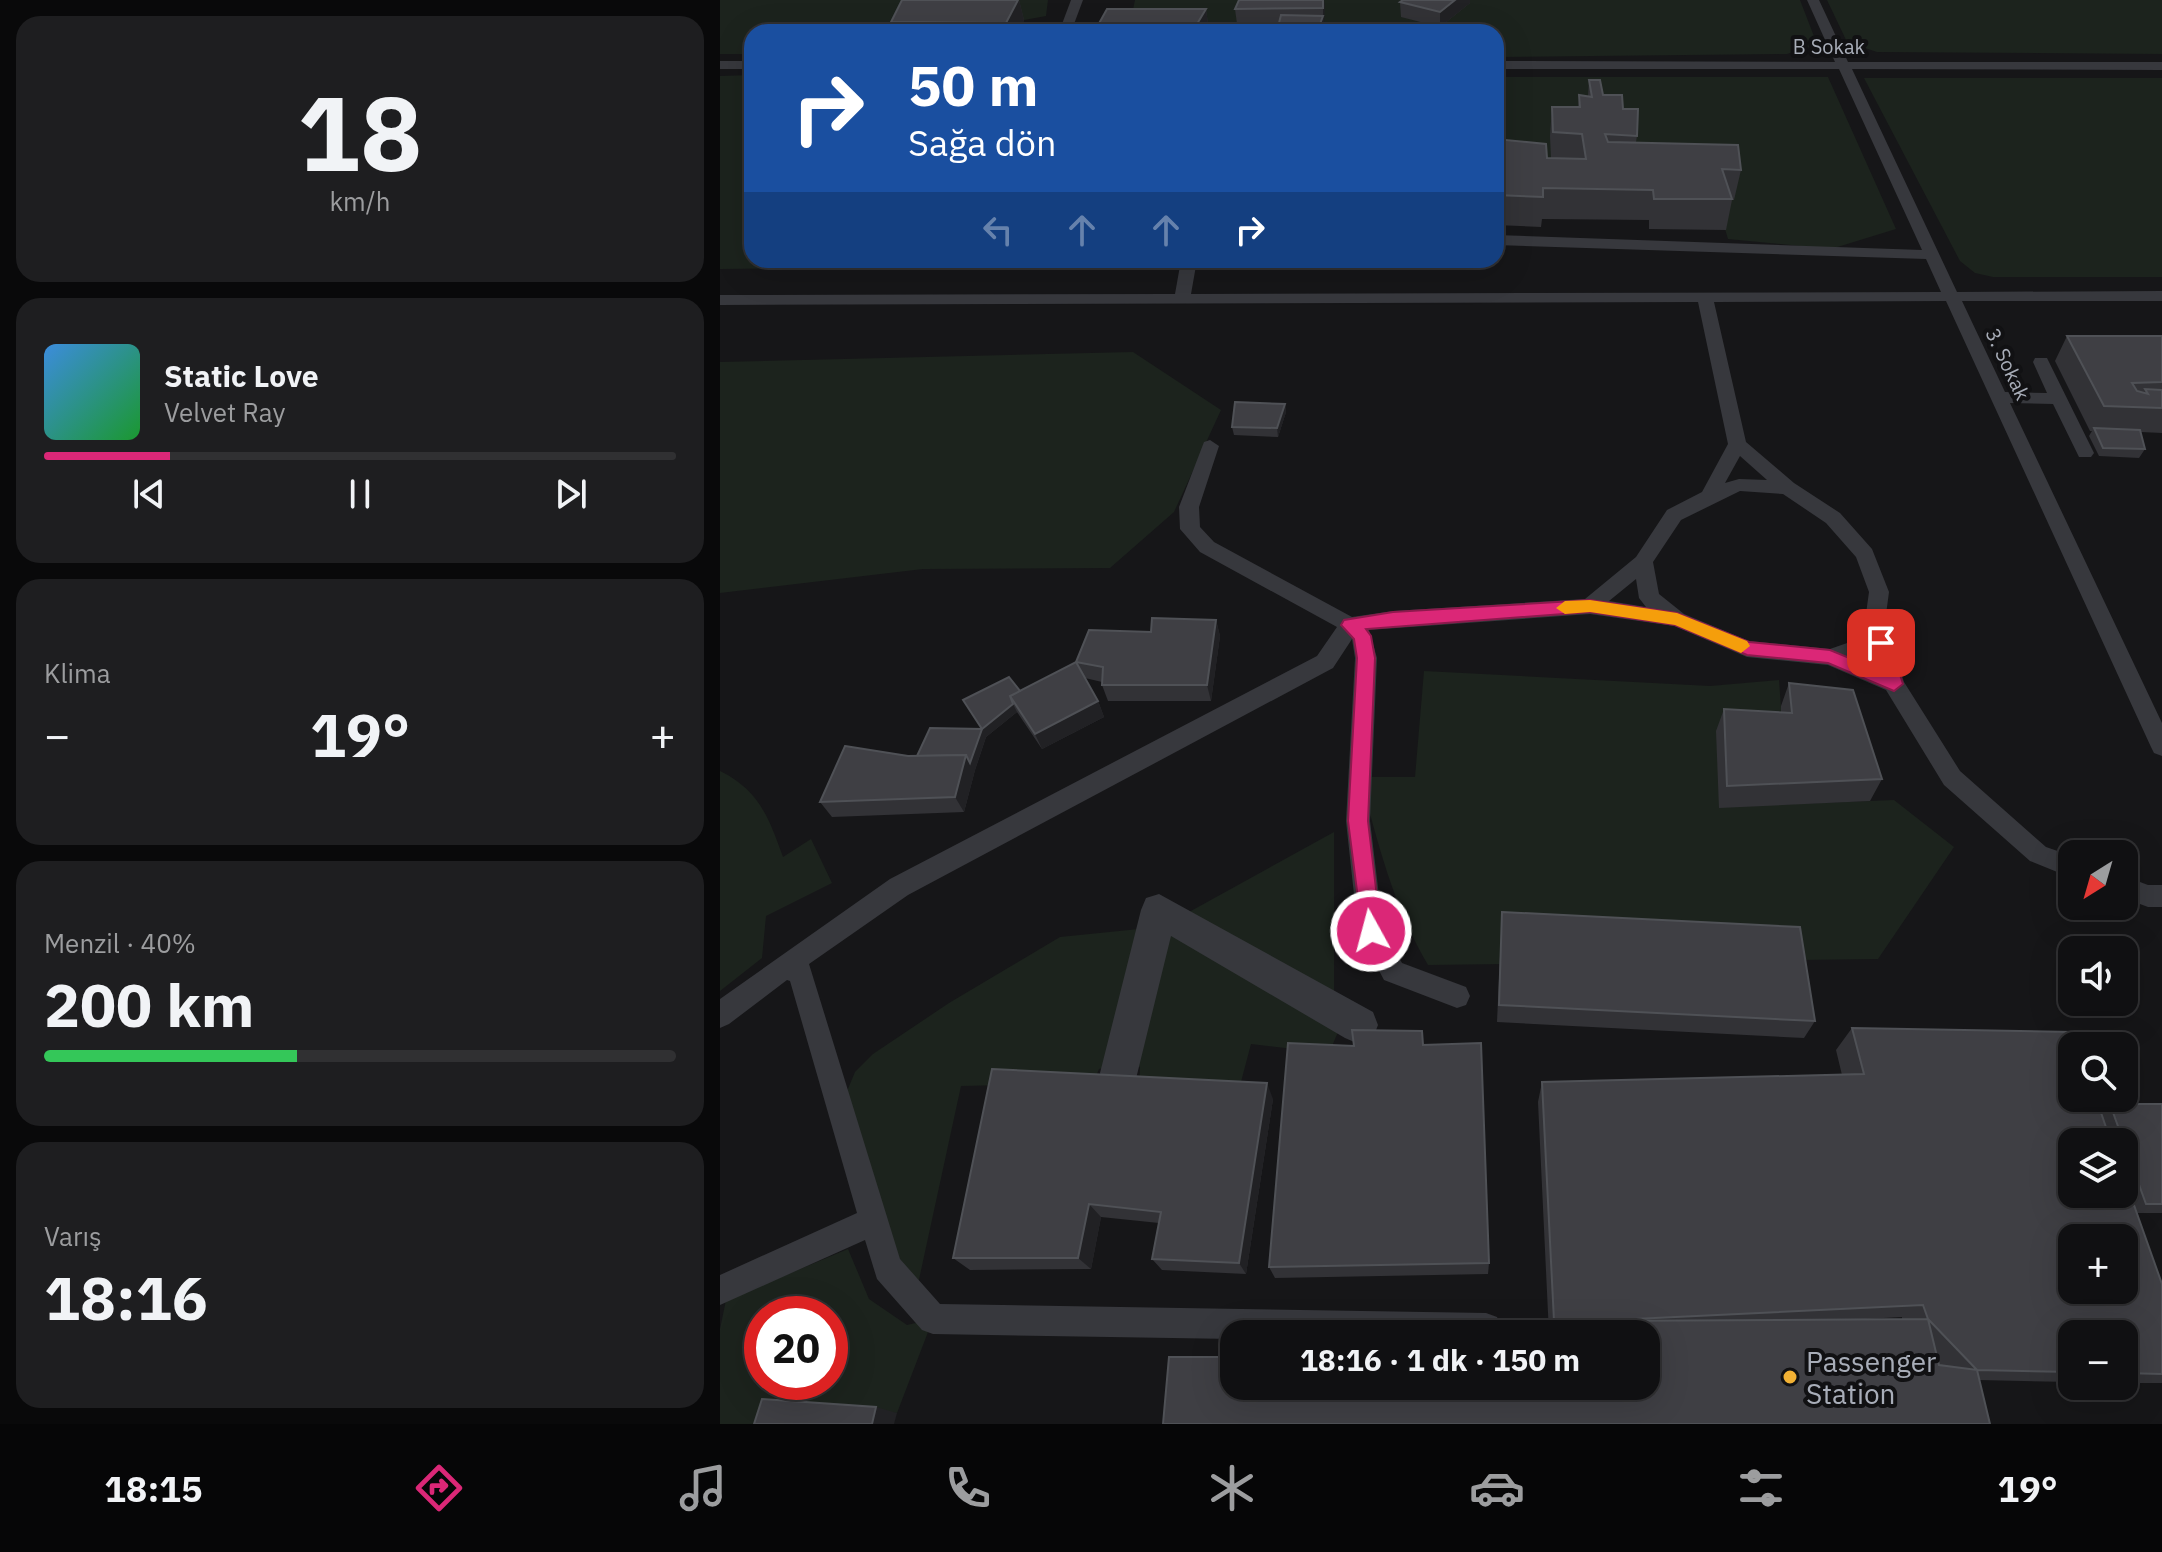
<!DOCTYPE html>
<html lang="tr">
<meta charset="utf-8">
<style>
:root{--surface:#101012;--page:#1e1e20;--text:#f1f3f6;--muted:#9c9d9f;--line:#303032;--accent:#db2777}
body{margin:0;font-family:"IBM Plex Sans",sans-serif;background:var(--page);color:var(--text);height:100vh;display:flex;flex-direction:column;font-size:30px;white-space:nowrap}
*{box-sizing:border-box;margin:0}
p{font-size:26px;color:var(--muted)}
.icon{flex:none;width:44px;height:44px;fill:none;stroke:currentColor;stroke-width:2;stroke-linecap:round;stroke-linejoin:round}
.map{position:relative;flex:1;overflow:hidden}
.drawer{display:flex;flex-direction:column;gap:16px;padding:16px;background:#09090a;width:720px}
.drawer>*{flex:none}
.hud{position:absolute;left:24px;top:24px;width:760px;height:244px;border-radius:24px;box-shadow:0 8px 32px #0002,0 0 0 2px var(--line);background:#1a4fa0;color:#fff;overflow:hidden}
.needle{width:52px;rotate:217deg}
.fabs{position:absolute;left:1338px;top:840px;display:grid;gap:16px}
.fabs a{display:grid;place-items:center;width:80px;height:80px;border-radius:16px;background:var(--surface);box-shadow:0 8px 32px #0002,0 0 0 2px var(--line);font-size:40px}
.speed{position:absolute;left:24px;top:1296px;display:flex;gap:16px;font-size:40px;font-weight:700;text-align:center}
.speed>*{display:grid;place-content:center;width:104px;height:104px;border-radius:50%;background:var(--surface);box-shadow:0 8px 32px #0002,0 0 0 2px var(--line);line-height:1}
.speed .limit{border:12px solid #d22;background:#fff;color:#111}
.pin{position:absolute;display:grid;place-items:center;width:68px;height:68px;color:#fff;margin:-34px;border-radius:16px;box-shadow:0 4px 12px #0006}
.me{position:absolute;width:88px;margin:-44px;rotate:353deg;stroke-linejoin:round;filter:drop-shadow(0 0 6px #0008)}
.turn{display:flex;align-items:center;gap:28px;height:168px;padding:0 32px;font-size:36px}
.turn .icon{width:104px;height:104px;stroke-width:2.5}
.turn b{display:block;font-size:56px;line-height:68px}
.lanes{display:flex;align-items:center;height:76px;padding:0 32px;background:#0003;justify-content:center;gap:40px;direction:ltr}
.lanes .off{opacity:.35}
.big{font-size:60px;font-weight:700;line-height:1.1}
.drawer .card{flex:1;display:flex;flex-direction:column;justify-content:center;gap:12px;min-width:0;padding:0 28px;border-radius:24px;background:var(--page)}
.drawer .dial{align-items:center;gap:0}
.dial b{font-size:104px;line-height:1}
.song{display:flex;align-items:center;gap:24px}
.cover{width:96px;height:96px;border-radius:12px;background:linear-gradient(135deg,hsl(210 70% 55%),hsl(130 70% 35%))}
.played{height:8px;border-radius:4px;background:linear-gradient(90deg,var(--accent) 20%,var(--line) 20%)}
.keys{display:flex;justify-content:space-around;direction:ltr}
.heat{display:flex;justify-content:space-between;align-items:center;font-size:44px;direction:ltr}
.charge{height:12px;border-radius:6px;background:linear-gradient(90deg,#34c759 40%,var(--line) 0)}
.trip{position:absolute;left:500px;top:1320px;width:440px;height:80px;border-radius:24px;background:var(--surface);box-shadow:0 8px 32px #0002,0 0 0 2px var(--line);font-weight:700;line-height:80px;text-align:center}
.dock{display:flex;height:128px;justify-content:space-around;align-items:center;background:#060607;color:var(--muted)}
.dock .icon{width:56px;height:56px}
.dock .on{color:var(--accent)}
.dock b{font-size:36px;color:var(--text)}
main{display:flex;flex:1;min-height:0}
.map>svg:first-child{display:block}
.green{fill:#1c231d;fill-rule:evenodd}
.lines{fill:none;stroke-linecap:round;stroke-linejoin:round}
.service{fill:#37383d;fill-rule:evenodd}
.pedestrian{fill:#37383d;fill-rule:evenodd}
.wall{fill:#323236;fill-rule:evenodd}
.shaded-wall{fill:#212124}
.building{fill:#3f3f44;stroke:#4f5156;stroke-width:2;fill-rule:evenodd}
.route{fill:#db2777;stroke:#8e194d;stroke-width:2}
.slow{fill:#f59e0b}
.poi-dot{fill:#f2b134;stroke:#111113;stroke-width:3}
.labels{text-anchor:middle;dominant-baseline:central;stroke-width:8;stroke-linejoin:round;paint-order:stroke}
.far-street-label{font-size:20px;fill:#a8adb8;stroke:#111113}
.near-poi-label{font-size:28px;fill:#a8adb8;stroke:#111113;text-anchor:start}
</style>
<main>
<section class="drawer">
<div class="card dial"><b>18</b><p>km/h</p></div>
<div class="card">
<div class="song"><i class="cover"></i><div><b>Static Love</b><p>Velvet Ray</p></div></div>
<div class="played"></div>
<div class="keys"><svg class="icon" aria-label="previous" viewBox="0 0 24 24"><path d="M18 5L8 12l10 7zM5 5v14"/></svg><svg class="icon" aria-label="pause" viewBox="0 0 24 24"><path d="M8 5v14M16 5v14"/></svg><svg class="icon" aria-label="next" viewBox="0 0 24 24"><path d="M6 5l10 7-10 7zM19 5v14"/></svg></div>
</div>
<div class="card"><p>Klima</p>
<div class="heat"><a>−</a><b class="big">19°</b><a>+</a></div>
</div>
<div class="card"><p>Menzil · 40%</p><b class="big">200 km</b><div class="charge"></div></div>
<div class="card"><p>Varış</p><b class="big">18:16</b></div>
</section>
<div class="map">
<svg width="1442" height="1424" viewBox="0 0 1442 1424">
<rect width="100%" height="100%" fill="#161618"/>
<g class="green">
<polygon points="0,0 328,0 326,16 304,20 299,32 32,32 32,54 0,54"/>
<polygon points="415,0 1080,0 1097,44 1067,54 776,57 776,32 375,32 384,24 410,24"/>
<polygon points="1107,0 1442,0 1442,54 1157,52 1127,42"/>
<polygon points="32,75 32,260 378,260 376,265 0,269 0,76"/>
<polygon points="776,77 1108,77 1176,229 1111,249 1008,239 996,199 831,162 776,169"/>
<polygon points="1144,78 1442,78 1442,277 1273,277 1255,273 1240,261"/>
<polygon points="413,352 501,410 454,512 390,568 203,569 0,593 0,362"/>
<path d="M704,671l286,15 69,-6 4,55 -64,72 175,-7 60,47 -76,112 -450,6c-36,-62 -49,-119 -68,-188h55z"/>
<path d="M0,771c39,19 49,47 63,86l28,-18 21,44 -66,33 -4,42 -42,33z"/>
<polygon points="614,832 614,1003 460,917"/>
<polygon points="444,926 621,1025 609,1053 531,1044 517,1097 419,1096 420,1067 408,1066"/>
<polygon points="419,929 396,1066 379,1069 373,1083 241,1086 195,1298 120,1108 135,1072 153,1054 229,1003 340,937"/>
<path d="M128,1249l21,50 38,26 26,-6 -36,94 -110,-7 -6,18h-61v-95l6,-29zM42,1314h68v68h-68z"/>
</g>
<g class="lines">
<g class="service">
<polygon points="351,0 363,0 351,32 339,32"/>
<path d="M1087,0h12l29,62h314v8l-310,-1 105,223 205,-1v10h-200l43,91 42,1 -14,-31 2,-4h12l47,95 -3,4h-12l-26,-53 -43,-1 152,320v33l-8,-3 -3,-6 -205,-446 -232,1 32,140 48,41 46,30 32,36 17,43 -4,30 19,60 56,89 86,76 26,9v22l-42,-17 -86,-76 -58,-95 -58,-25 -81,-8 -73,-31 -84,-12 -221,16 8,28 -7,163 13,108 19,34 64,24 4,9 -4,9 -9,3 -73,-28 -26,-49 -12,-110 9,-163 -3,-19 -19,29 -425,227 -99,69 91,295 40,45 546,9 11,4 4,11 -2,6h-265v5l-301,-5 -11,-4 -45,-51 -12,-39 -145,65v-30l137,-62 -67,-232 -3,-1 -58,44 -9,4v-29l170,-120 427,-223 20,-29 -137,-75 -20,-23 -1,-22 25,-65 6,-2 9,6 -20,61 1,20 14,15 138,75 41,-6 192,-12 51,-42 31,-47 35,-18 26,-48 -30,-142 -978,3v-10l455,-1 6,-34h16l-6,34 750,-2 -15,-33 -430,-14v-10l426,15 -83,-181h-343v-8l339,1zM1020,456l27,24 -28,-1 -14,4zM1020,491l43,3 43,29 30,34 13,35 -4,29 -15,21 -20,7 -81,-8 -65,-27 -25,-20 -6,-32 28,-42zM916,579l3,19 7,9 -37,-6zM1151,644l8,24 -26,-10 11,-4z"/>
<rect x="0" y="61" width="32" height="8"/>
<polygon points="1404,876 1428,885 1442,885 1442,907 1428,907 1404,898"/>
</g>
<polygon class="pedestrian" points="439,894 653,1012 658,1025 653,1038 639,1044 625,1038 451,936 414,1087 400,1092 386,1087 380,1073 421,910 426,898"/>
</g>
<g class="wall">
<polygon points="182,0 299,0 304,20 299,32 174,32 171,22"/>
<polygon points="519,0 604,0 604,23 600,32 560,31 559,24 517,24 515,9"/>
<polygon points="683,0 750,0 750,3 720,27 681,17 680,2"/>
<polygon points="486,9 488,24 483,32 378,32 377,27"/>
<polygon points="869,80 883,95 903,109 917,136 916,142 1021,170 1014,200 1012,200 1006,230 929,229 929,220 822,219 821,227 776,225 776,139 827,158 831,158 830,136 832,107 858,107 859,95 868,96"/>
<polygon points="1347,336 1442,336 1442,433 1421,432 1425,449 1419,458 1379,456 1369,436 1372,431 1370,431 1335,361"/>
<polygon points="565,404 566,412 558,437 514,435 512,427"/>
<polygon points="496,620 500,636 491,701 388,701 382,685 382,682 365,678 378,701 384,717 322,749 297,712 266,737 255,770 244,812 112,817 100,802 188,756 197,756 261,729 300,691 356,662 431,632"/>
<polygon points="1069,683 1162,779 1150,801 999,808 996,731 1004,709 1061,712 1061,706"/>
<polygon points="782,912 1095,1021 1084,1038 777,1022"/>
<path d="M1132,1028l248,83 10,-7h52v109h-25l25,71v99h-38v-49h-52v48l-93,-2 -333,6v-52h-97l-11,-232 4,-20 300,-7 -6,-25zM1352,1142h52v52zM1182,1317v3h-54z"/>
<polygon points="703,1045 769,1263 768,1274 555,1278 549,1267 634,1046"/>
<polygon points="553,1099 526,1274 442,1270 432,1259 439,1223 381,1217 371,1269 250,1270 233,1258"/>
</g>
<g class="shaded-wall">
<polygon points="298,0 299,0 304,20 299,32 289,32 286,23"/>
<polygon points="603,0 604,0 605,6 604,23 600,32 600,24 603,16"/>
<polygon points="735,0 750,0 750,3 720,27 720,12"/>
<polygon points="486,9 488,24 483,32 475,32 474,29"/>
<polygon points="565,404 566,412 558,437 557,428"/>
<polygon points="496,620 500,636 491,701 487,685"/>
<polygon points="378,701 384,717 322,749 315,734"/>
<polygon points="293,704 297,712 266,737 255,770 244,812 235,797 246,755 262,729"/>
<polygon points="547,1083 553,1099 526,1274 519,1263"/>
<polygon points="369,1204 381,1217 371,1269 358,1258"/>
<polygon points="156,1407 177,1413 174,1424 152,1424"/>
</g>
<g class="building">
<polygon points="182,0 298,0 286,23 171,22"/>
<polygon points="519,0 603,0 603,8 515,9"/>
<polygon points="683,0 735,0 720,12 680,2"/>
<polygon points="387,9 486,9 474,29 377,27"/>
<polygon points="561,15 603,16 600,24 559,23"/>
<polygon points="869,80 880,80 883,95 902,95 903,109 918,109 917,136 885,134 888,142 1018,145 1021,170 1002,169 1012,199 934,199 933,190 823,188 823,197 776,195 776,139 826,144 827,158 866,159 862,134 833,132 832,107 860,107 859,95 872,97"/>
<polygon points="1347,336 1442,336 1442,382 1412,383 1417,391 1428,394 1425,389 1442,390 1442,408 1384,406"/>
<polygon points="515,402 565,404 557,428 512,427"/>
<polygon points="1374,428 1420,430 1425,449 1383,448"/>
<polygon points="432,618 496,620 487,685 382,685 383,667 356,662 369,630 431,632"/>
<polygon points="356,662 378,701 315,734 290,696"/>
<polygon points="289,677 300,691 290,696 293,704 262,729 243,700"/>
<polygon points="1069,683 1133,690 1162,779 1007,786 1004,709 1072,713"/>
<polygon points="210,728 262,729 250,763 246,755 197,756"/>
<polygon points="125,746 188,756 246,755 235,797 100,802"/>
<polygon points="782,912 1080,927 1095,1021 779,1005"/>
<path d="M1132,1028l220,4 5,14h-5v52h24l15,44h-39v52h52v-17l38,107v90l-38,-1v-39h-52v38l-95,-2 13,54h-827l6,-67h65v29h412v-52h-92v-13l-12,-239 322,-8zM1352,1238h52v52h-52zM1203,1305l5,14 -336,2zM1208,1319l49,51 -38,-5z"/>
<polygon points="632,1030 702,1031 703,1045 761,1043 769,1263 549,1267 568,1043 634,1046"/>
<polygon points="272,1069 547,1083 519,1263 432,1259 441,1212 369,1204 358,1258 233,1258"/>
<polygon points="1390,1104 1442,1104 1442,1204 1426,1204"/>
<polygon points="42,1399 156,1407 152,1424 34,1424"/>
</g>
<polygon class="route" points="870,600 957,613 1029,642 1110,650 1161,671 1152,643 1161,636 1170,643 1183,684 1174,691 1108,663 1027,655 955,625 870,612 646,629 651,636 655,658 648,821 661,931 658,938 651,940 643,938 628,821 637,658 634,639 621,625 624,620 673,612"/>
<polygon class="slow" points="870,600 957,613 1027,641 1030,646 1021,653 955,625 870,612 845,614 836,608 845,601"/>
<circle class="poi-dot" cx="1070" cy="1377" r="8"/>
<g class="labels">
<g class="far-street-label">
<text x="1109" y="46">B Sokak</text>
<text transform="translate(1288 364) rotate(65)">3. Sokak</text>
</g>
<g class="near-poi-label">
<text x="1086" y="1361">Passenger<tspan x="1086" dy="32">Station</tspan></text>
</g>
</g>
</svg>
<div class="fabs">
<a><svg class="needle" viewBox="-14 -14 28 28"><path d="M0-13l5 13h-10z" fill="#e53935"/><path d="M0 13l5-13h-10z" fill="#9c9d9f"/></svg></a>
<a><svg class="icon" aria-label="sound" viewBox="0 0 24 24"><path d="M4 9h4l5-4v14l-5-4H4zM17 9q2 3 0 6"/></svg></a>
<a><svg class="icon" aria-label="search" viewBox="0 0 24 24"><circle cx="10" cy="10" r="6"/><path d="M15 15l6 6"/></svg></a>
<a><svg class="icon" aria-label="layers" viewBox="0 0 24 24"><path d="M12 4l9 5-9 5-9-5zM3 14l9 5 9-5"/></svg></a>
<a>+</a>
<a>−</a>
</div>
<div class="speed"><div class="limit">20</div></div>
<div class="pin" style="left:1161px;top:643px;background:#d93025"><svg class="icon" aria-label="arrive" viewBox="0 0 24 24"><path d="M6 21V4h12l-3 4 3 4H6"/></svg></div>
<svg class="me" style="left:651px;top:931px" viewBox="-20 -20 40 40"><circle r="17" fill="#db2777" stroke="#fff" stroke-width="3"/><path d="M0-11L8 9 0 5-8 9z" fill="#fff"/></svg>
<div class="trip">18:16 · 1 dk · 150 m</div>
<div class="hud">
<div class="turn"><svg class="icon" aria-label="right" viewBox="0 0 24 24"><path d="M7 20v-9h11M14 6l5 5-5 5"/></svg><div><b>50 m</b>Sağa dön</div></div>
<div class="lanes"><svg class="icon off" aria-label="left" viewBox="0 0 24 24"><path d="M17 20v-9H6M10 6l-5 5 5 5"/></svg><svg class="icon off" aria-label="ahead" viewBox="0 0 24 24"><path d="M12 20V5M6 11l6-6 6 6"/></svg><svg class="icon off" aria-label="ahead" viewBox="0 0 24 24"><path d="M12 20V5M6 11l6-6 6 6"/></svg><svg class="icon" aria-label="right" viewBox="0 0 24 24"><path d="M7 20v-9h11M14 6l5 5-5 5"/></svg></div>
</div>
</div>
</main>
<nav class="dock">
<b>18:15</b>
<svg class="icon on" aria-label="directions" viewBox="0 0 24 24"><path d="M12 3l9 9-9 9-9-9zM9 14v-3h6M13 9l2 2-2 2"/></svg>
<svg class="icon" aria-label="music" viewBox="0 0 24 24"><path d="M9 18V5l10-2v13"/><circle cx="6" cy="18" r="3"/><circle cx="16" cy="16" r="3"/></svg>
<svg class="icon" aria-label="phone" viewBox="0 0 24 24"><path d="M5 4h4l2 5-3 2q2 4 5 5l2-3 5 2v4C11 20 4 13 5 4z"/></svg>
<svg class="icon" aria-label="climate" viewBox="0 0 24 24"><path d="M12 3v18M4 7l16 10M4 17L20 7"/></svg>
<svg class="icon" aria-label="car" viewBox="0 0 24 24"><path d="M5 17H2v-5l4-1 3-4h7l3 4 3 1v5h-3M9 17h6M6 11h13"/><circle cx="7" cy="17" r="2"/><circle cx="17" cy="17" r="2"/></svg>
<svg class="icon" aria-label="filters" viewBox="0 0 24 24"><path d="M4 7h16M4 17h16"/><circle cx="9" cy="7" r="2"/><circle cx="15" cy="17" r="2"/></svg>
<b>19°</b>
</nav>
